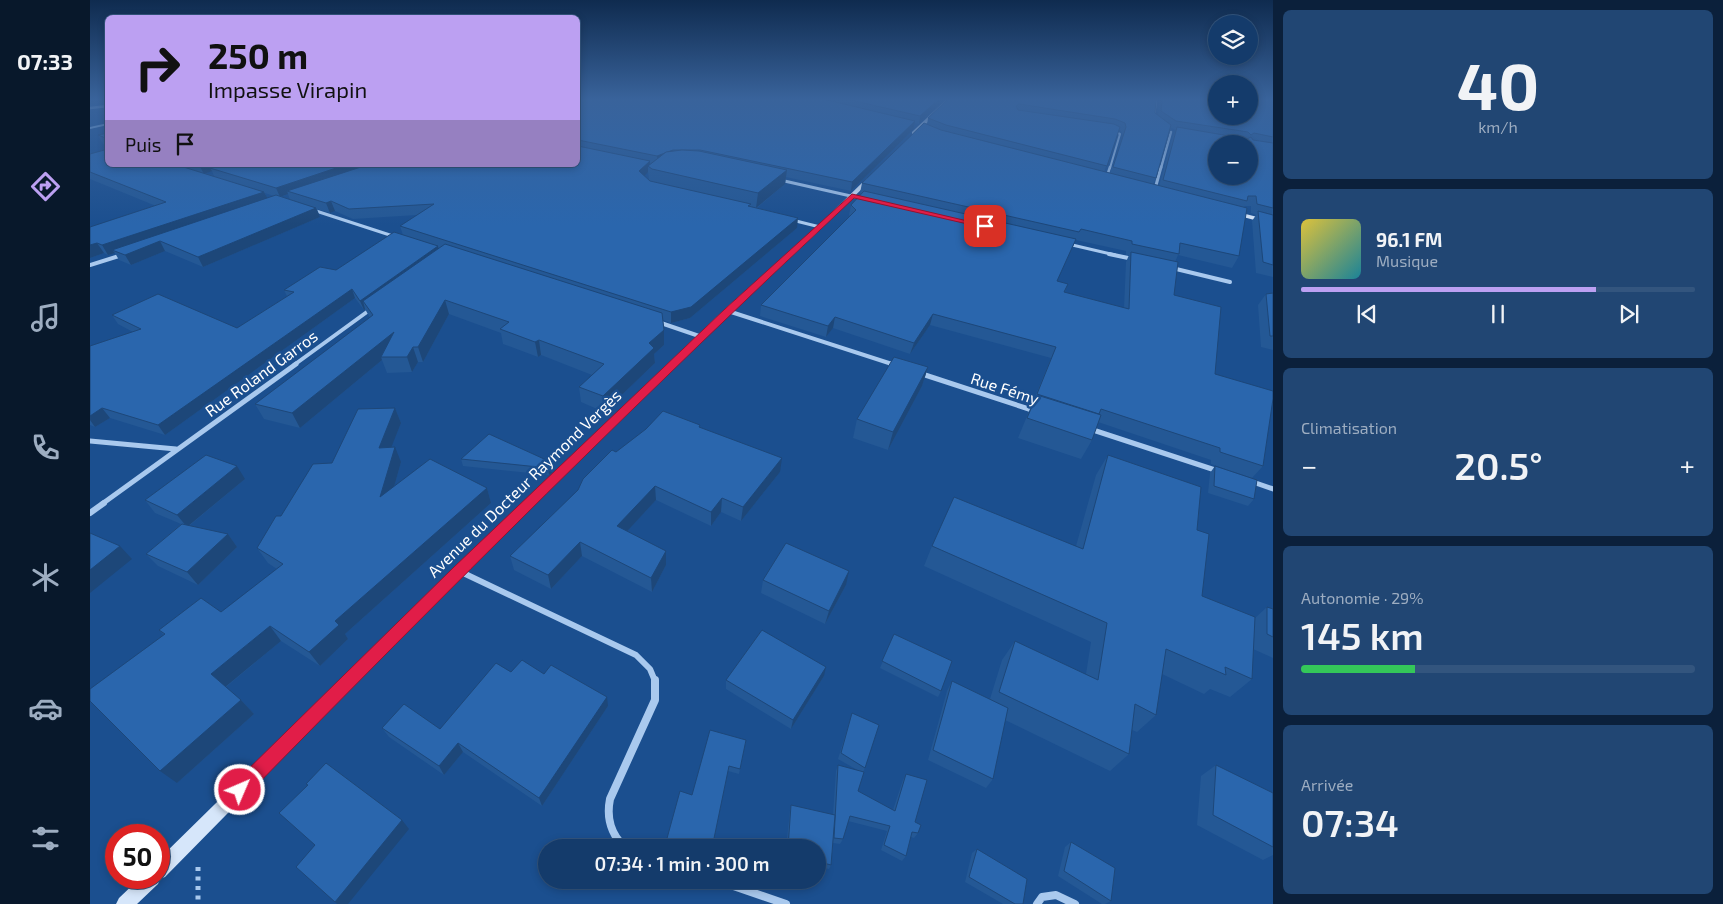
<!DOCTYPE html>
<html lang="fr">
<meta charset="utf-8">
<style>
:root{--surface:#143b6b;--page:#214673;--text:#f1f3f6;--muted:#9dadc1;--line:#33557e;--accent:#bca0f2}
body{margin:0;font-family:"Exo 2",sans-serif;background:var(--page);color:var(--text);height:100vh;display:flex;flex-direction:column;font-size:19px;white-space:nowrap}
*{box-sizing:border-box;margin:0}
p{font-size:16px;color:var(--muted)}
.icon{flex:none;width:28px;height:28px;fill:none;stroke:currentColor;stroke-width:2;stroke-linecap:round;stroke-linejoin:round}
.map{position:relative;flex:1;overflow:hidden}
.panel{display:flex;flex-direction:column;gap:10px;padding:10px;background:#0b203b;width:450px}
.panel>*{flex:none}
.top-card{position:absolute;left:15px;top:15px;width:475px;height:152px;border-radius:8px;box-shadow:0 2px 8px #0003,0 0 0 1px var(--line);background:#bca0f2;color:#111;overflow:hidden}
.controls{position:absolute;left:1118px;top:15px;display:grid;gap:10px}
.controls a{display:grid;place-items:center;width:50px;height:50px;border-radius:50%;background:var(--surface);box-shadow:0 2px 8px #0003,0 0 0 1px var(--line);font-size:25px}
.speed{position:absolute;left:15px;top:824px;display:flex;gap:10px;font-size:25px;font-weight:700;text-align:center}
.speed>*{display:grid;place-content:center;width:65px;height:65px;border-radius:50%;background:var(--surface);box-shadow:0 2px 8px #0003,0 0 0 1px var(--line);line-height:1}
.speed .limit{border:8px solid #d22;background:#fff;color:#111}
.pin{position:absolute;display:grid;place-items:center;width:42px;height:42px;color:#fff;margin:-21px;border-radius:10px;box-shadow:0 2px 8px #0006}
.me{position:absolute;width:55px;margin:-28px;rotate:45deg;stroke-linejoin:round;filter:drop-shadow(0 0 4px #0008)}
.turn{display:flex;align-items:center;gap:18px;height:105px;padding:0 20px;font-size:22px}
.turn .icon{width:65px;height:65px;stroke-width:2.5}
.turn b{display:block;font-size:35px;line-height:42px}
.then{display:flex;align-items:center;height:48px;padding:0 20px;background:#0003;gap:10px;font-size:19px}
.big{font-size:38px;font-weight:600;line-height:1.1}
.panel .widget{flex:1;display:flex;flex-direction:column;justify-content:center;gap:8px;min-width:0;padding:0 18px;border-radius:8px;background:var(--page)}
.panel .dial{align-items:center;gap:0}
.dial b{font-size:65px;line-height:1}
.song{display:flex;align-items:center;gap:15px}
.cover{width:60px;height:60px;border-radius:8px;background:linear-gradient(135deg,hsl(50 70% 55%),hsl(190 70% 35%))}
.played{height:5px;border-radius:2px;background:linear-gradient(90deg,var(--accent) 75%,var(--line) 75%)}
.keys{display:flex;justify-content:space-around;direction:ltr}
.heat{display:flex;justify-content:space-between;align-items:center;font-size:28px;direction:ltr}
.charge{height:8px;border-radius:4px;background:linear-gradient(90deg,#34c759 29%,var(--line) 0)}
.trip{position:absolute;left:448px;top:839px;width:288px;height:50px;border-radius:25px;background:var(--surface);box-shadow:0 2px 8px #0003,0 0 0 1px var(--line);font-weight:600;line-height:50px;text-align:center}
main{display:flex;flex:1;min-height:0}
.dock{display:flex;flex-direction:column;width:90px;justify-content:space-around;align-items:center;background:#08182b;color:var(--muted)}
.dock .icon{width:35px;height:35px}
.dock .current{color:var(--accent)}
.dock b{font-size:22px;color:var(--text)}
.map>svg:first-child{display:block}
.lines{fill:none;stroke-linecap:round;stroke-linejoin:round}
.stream{fill:#9cc4f0;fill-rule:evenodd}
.path{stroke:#a9c9ee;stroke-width:5;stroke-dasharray:4 5.5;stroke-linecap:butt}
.lane-far1{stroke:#a9c9ee;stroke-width:2}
.lane{stroke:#a9c9ee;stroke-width:2.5}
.street-far5{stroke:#a9c9ee;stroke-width:2.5}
.street-far4{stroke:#a9c9ee;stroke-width:3}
.street-far3{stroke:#a9c9ee;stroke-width:4}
.street-far2{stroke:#a9c9ee;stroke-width:5}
.street-far1{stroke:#a9c9ee;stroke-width:6}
.street{stroke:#a9c9ee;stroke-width:8}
.secondary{fill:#d6e6fa;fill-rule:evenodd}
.wall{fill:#245895;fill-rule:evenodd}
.shaded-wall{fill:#1d4779}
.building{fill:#2a66ad;stroke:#1d4779;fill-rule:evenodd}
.route{fill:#e11d48;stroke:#92132f}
.labels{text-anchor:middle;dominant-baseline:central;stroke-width:5;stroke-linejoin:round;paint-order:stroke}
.street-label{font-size:16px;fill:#fff;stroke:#1b4f8f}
</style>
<main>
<nav class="dock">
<b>07:33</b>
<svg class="icon current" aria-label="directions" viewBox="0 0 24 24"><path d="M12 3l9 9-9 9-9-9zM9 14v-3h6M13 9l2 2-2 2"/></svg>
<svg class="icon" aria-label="music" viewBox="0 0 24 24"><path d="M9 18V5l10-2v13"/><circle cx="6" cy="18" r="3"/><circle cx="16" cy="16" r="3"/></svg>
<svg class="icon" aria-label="phone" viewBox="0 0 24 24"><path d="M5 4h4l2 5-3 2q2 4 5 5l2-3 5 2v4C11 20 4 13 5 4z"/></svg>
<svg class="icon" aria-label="climate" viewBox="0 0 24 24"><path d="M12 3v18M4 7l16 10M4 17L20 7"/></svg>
<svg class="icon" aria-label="car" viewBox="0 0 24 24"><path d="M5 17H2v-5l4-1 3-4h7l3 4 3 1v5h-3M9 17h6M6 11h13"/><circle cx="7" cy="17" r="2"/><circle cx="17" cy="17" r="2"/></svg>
<svg class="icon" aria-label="filters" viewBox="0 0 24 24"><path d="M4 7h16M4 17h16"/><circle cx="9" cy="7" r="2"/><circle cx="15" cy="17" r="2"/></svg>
</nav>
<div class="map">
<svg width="1183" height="904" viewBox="0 0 1183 904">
<rect width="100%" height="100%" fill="#1b4f8f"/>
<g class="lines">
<polygon class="stream" points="18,123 18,125 0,129 0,127"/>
<polyline class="path" points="108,867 108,904"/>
<polyline class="lane-far1" points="1020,168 1030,134 1024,131"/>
<polyline class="lane" points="1017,176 1020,167"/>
<g class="street-far5">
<polyline points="0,108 18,106"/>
<polyline points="1064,116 1066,99"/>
<polyline points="1071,168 1081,132"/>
</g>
<g class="street-far4">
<polyline points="690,180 774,199"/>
<polyline points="1065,189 1071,167"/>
<polyline points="223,210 306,237"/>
<polyline points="702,220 730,227"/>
<polyline points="978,244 1025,255"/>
</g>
<g class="street-far3">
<polyline points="1019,254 1043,259"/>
<polyline points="0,265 32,255"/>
<polyline points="1082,268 1140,282"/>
<polyline points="638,311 805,365"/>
<polyline points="568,322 612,337"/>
<polyline points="204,365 281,309"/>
</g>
<g class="street-far2">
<polyline points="801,364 805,365"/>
<polyline points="829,373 945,411"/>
<polyline points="1000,429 1128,471"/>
<polyline points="0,441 86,449"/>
<polyline points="1160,481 1183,489"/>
<polyline points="12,504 206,364"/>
</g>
<g class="street-far1">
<polyline points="0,513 14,503"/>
<polyline points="369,571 546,655 560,669 565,681"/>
</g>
<g class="street">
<path d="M535,848c-14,-14 -19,-29 -15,-49l45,-99v-20"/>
<polyline points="626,880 696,904"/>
<polyline points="947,904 952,897 966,895 985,904"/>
</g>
<g class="secondary">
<polygon points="857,99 861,99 826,134 822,134 822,132"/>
<polygon points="777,178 782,179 732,228 641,313 373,574 75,877 70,879 68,884 47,904 26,904 29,898 50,878 69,878 69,859 365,568 635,309 728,226"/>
<polygon points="1144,211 1183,221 1183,225 1142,214 1142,212"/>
</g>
</g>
<g class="wall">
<path d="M488,99h367l-26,25 -4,-1 -1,6 -63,62 -65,-14 -1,7 -28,24 40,20 -107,90 -19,5 -8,-3 1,25 -10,9 1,9 -51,49 -23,-10 -2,-15 13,-12 -51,-20 -3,2 -35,-13 -2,-11 -52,-19 -26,48h-5l-6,10 -25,1 -5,-13 -82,68 -36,-9 -9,-15 115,-86 -5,-9 -1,1 -9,-12 -190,137 -55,-17 -15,9 -5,-2v-79l43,-14 -15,-8 -6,-9 125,13 50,-32 -3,-6 52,-20 67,-35 -3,-9 17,-11 -64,4 -18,-8 -5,2 -13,-4 3,8 -117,50 -38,-16 -34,14 -12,-5 -4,-7 -7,2 -4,-2 -14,5v-31l66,-21 -66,-27v-25l18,11h470zM122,171l2,5 -9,-3zM558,172l1,8 -5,-4zM175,193l9,3 -7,2zM198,194l2,6 -9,-3z"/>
<path d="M858,99l207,14 3,2 1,-16h114v178l-17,-4 -4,-52 4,-6 -5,-2v-7h-6l-1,1 -5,49 -7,12 -54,-13 -3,7 -1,33 89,171 -11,12 -41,-14v-4l-113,-38 -6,18 -11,19 -63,-21 33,-80 -121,-33 -20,29 -77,-26 -7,9 -66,-21 1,-11 89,-89 -1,-1 2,-10 11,-11 -2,-1 2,-10 65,-58 1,-7zM1081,128l5,2 -3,6 -14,50 -6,-2 3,-6zM1029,130l2,1 2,4 -13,38 -6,-1zM986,240l50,11v4h3l-3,7 -2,46 -59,-16 3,-8 -11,-3z"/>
<polygon points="18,133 18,146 13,144 8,135"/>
<polygon points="1183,293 1183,350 1171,347 1168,305 1176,294"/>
<polygon points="838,367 832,386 798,450 763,438 767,419"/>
<polygon points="305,408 311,423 301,447 311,462 304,487 397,488 401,503 255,634 258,639 230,666 191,641 136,687 151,700 164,714 87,783 74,635 69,630 131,612 187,569 178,563 167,548 191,516 242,463"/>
<polygon points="610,425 610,427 690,472 651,521 631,512 621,526 566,500 537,531 576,565 562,592 492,556 461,589 424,570 420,556 488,490 526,452"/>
<polygon points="399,434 465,470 459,475 373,466 371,459"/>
<polygon points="1018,455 1107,530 1112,596 1165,618 1177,607 1183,609 1183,658 1163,649 1162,679 1140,697 1120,689 1114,694 1072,674 1066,715 1047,732 1042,730 1039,754 1020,771 915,720 903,779 896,788 838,760 857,691 862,681 900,699 912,660 925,641 996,674 1001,642 834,566 842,546 986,546 1006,475"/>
<polygon points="1125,466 1164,499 1158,506 1118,493 1120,473"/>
<polygon points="155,479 99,526 138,534 147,547 108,585 68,566 56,554 91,524 65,513 55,500"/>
<polygon points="673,580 756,585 735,624 671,593"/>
<polygon points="804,634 851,691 848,697 790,668"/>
<polygon points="421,672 454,674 518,706 452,806 373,752 354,775 299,737 292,728 350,729"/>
<polygon points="734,676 701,729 636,689 636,680"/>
<polygon points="762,713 775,768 773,772 768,791 803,810 813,780 816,774 828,833 824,838 821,837 816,856 812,861 791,850 797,831 758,821 753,839 750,844 743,843 741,865 739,869 726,866 726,848 696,848 700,810 701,805 743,815 746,771 748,765 769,771 748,759"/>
<polygon points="656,740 649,774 638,771 622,848 576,847 576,842 602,795"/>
<polygon points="1126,765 1183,793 1183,855 1173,860 1107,825 1111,776"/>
<polygon points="981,842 1021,901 1015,904 1012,904 968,876 975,847"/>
<polygon points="887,849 933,904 913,904 875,882 882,853"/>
</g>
<g class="shaded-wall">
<polygon points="0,99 18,99 18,101 0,104"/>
<polygon points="849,99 855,99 829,124 830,116"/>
<polygon points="825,121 824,129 761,191 762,182"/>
<polygon points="583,150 583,158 568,164 567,156"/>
<polygon points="560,161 560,168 558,166 558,172 550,181 549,171"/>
<polygon points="109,165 144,165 120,168 122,171 114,174"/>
<polygon points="255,165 285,165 197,191 198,194 190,197 186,188"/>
<polygon points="697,170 695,184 666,208 668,193"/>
<polygon points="174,192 179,201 22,250 25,253 18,255 12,245"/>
<polygon points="241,201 245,211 240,213 236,203"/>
<polygon points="226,208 230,217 113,267 108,257"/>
<polygon points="708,218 707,228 600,318 581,323 581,312"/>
<polygon points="70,241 75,251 41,265 35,255"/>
<polygon points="7,243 14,253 0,258 0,245"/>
<polygon points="348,246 350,255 273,301 275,309 274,310 270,301"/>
<polygon points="262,289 265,298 75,435 68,425"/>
<polygon points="355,300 359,314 333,362 328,347"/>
<polygon points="843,314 840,325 820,354 824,343"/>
<polygon points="745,317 743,328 736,337 738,326"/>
<polygon points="574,330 574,345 564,354 565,363 514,412 513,396 559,343"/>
<polygon points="304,332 291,357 292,360 210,428 202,413"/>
<polygon points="449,340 451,355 448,357 445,342"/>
<polygon points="323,347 328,362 322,372 317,357"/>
<polygon points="838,367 832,386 798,450 803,432"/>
<polygon points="12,408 20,418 5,427 0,420 0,416"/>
<polygon points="305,408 311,423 295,463 289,448"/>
<polygon points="305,447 311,462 297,512 290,497"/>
<polygon points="692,458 690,472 651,521 653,507"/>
<polygon points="463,463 465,470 459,475 458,468"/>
<polygon points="147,466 155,479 97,527 87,515"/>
<polygon points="565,486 566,500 529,540 527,526"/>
<polygon points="397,488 401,503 255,634 258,639 230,666 219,652 245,621"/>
<polygon points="632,498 631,512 621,526 621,512"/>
<polygon points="138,534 147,547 108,585 97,572"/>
<polygon points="490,542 492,556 461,589 458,575"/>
<polygon points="30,546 42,559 0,593 0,570"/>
<polygon points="576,551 576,565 562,592 561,578"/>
<polygon points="759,571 756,585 735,624 739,611"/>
<polygon points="180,626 191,641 134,688 121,674"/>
<polygon points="736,667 734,676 701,729 703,720"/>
<polygon points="517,697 518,706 452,806 449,798"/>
<polygon points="151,700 164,714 87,783 70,771"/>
<polygon points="368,743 373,752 354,775 349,766"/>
<polygon points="312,820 319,829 258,904 247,904 245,902"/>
</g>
<g class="building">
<polygon points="488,99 733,99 825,121 762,182 610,150 583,150 567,156 488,140"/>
<polygon points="756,99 849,99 830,116"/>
<polygon points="858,99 1066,99 1065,113 1081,125 1066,178 1023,167 1036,127 1035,123 1025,119 929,104 926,106 928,110 1024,124 1030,127 1017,166 856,125 838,118"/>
<polygon points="1072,99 1126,99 1126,116 1159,116 1159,99 1183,99 1183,137 1164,133 1161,135 1158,132 1086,121 1071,111"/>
<polygon points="834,123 851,130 1157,208 1149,256 1090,243 1089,254 1042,244 1042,241 991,229 989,232 772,183"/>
<path d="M1087,127l70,12 4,-2 2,3 20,3v65l-16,-4 -1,-8h-8l-1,5 -84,-21zM1126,144h33v32h-33z"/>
<polygon points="18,133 18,139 8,135"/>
<polygon points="488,146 560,161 549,171 560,181 661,204 658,206 708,218 601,307 581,312 310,226 344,204 259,209 241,201 236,203 197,191 277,165 488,165"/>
<polygon points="18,149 18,165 87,165 174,192 12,245 7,243 0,245 0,227 76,202 0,172 0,154"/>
<polygon points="592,150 609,151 697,170 668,193 562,169 558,166 576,152"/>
<polygon points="129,165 255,165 186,188 120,168"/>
<polygon points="774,191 986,239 967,281 978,284 974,292 1039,309 1041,252 1088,262 1084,295 1131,307 1125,374 1183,391 1183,399 1173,466 1130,452 1130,448 1011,409 1009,414 947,394 966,347 843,314 824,343 745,317 738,326 671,305 766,210 761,205"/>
<polygon points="186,195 226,208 108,257 70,241 35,255 22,250"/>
<polygon points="1168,211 1183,215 1183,265 1173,262"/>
<polygon points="304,232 348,246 270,301 262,289 68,425 12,408 0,416 0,346 51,329 22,315 68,294 147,328 204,292 194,290 230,267 246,270"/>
<polygon points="355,244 572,313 574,330 559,343 564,348 513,396 489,387 514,364 449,340 445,342 410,329 419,322 355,300 328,347 323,347 317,357 291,357 304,332 202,413 165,404 283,315 273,301"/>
<polygon points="1183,293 1183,336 1180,336 1176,294"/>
<polygon points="804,357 838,367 803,432 767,419"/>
<polygon points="947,395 1011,415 1002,440 937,418"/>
<polygon points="305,408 289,448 305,447 290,497 340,459 397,488 245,621 249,625 219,652 180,626 121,674 151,700 70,771 0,701 0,689 75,634 69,630 111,598 131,612 193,564 167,548 186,516 191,516 223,464 242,463 268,409"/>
<polygon points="573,411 610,425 609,427 692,458 653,507 632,498 621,512 565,486 527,526 576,551 561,578 490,542 458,575 420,556 488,490 493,479 522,450 526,452 556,429"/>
<polygon points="399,434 463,463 458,468 371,459"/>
<polygon points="116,455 147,466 87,515 55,500"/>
<polygon points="1018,455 1111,487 1107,530 1119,534 1112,596 1165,617 1162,679 1135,667 1136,675 1076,649 1066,715 1045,704 1039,754 909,692 925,641 1008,680 1017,623 842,546 864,497 993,549"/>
<polygon points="1125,466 1167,480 1164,499 1124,486"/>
<polygon points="92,524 138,534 97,572 56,554"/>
<polygon points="0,533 30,546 0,570"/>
<polygon points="696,543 759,571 739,611 673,580"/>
<polygon points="1177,607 1183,609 1183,637 1177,634"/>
<polygon points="672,630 736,667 703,720 636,680"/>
<polygon points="804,634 862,661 851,691 792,661"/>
<polygon points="432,660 454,674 461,665 517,697 449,798 368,743 349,766 292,728 314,704 350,729 406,663 421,672"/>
<polygon points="862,681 918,708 903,779 843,750"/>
<polygon points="762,713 789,725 775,768 751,753"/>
<polygon points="620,730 656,740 650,769 639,766 622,848 594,848 576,842 590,791 602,795"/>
<polygon points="236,763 312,820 245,902 206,867 225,845 189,813 218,785 216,784"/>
<polygon points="748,765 774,772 768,791 805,811 816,774 837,780 825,822 831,825 828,833 822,832 816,856 794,845 800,826 760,816 753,839 744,838"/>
<polygon points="1126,765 1183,793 1183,847 1123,815"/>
<polygon points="701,805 745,815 741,865 726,861 726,848 698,848"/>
<polygon points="981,842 1025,868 1021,901 974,871"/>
<polygon points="887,849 937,879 933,904 925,904 879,877"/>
</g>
<linearGradient id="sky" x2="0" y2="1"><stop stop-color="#0f2b4f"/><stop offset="0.44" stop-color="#39639b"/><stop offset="1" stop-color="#39639b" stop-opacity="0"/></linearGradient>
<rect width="1183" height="225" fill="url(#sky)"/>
<path class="route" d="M762,194l137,32 -4,2 -131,-30c-208,194 -409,395 -608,598l-6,2 -6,-2 -3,-6 3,-7 220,-216 271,-258z"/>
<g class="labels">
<g class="street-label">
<text transform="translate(171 373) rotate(-36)">Rue Roland Garros</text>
<text transform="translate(915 388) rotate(18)">Rue Fémy</text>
<text transform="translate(434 483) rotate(-44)">Avenue du Docteur Raymond Vergès</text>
</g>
</g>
</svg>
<div class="controls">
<a><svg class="icon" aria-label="layers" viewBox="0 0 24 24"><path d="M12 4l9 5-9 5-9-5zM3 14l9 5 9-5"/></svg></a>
<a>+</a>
<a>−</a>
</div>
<div class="speed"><div class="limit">50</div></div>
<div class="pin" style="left:895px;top:226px;background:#d93025"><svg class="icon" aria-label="arrive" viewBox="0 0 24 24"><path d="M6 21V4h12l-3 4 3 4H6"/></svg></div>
<svg class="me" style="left:150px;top:790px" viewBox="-20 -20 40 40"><circle r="17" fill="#e11d48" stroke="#fff" stroke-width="3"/><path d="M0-11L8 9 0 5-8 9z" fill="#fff"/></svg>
<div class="trip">07:34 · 1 min · 300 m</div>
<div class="top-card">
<div class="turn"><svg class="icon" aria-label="right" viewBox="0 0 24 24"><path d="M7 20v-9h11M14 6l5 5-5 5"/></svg><div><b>250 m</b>Impasse Virapin</div></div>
<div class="then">Puis<svg class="icon" aria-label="arrive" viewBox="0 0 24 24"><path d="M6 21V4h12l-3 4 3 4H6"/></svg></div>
</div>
</div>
<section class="panel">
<div class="widget dial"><b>40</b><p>km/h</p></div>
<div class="widget">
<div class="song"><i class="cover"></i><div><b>96.1 FM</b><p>Musique</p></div></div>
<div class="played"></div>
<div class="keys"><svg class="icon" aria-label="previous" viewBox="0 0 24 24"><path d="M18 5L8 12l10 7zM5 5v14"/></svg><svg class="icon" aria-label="pause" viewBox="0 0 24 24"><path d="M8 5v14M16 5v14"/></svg><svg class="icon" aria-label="next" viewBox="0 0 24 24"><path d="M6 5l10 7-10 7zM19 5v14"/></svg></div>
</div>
<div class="widget"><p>Climatisation</p>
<div class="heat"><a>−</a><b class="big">20.5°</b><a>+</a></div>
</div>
<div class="widget"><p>Autonomie · 29%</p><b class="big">145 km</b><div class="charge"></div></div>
<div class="widget"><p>Arrivée</p><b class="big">07:34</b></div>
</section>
</main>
